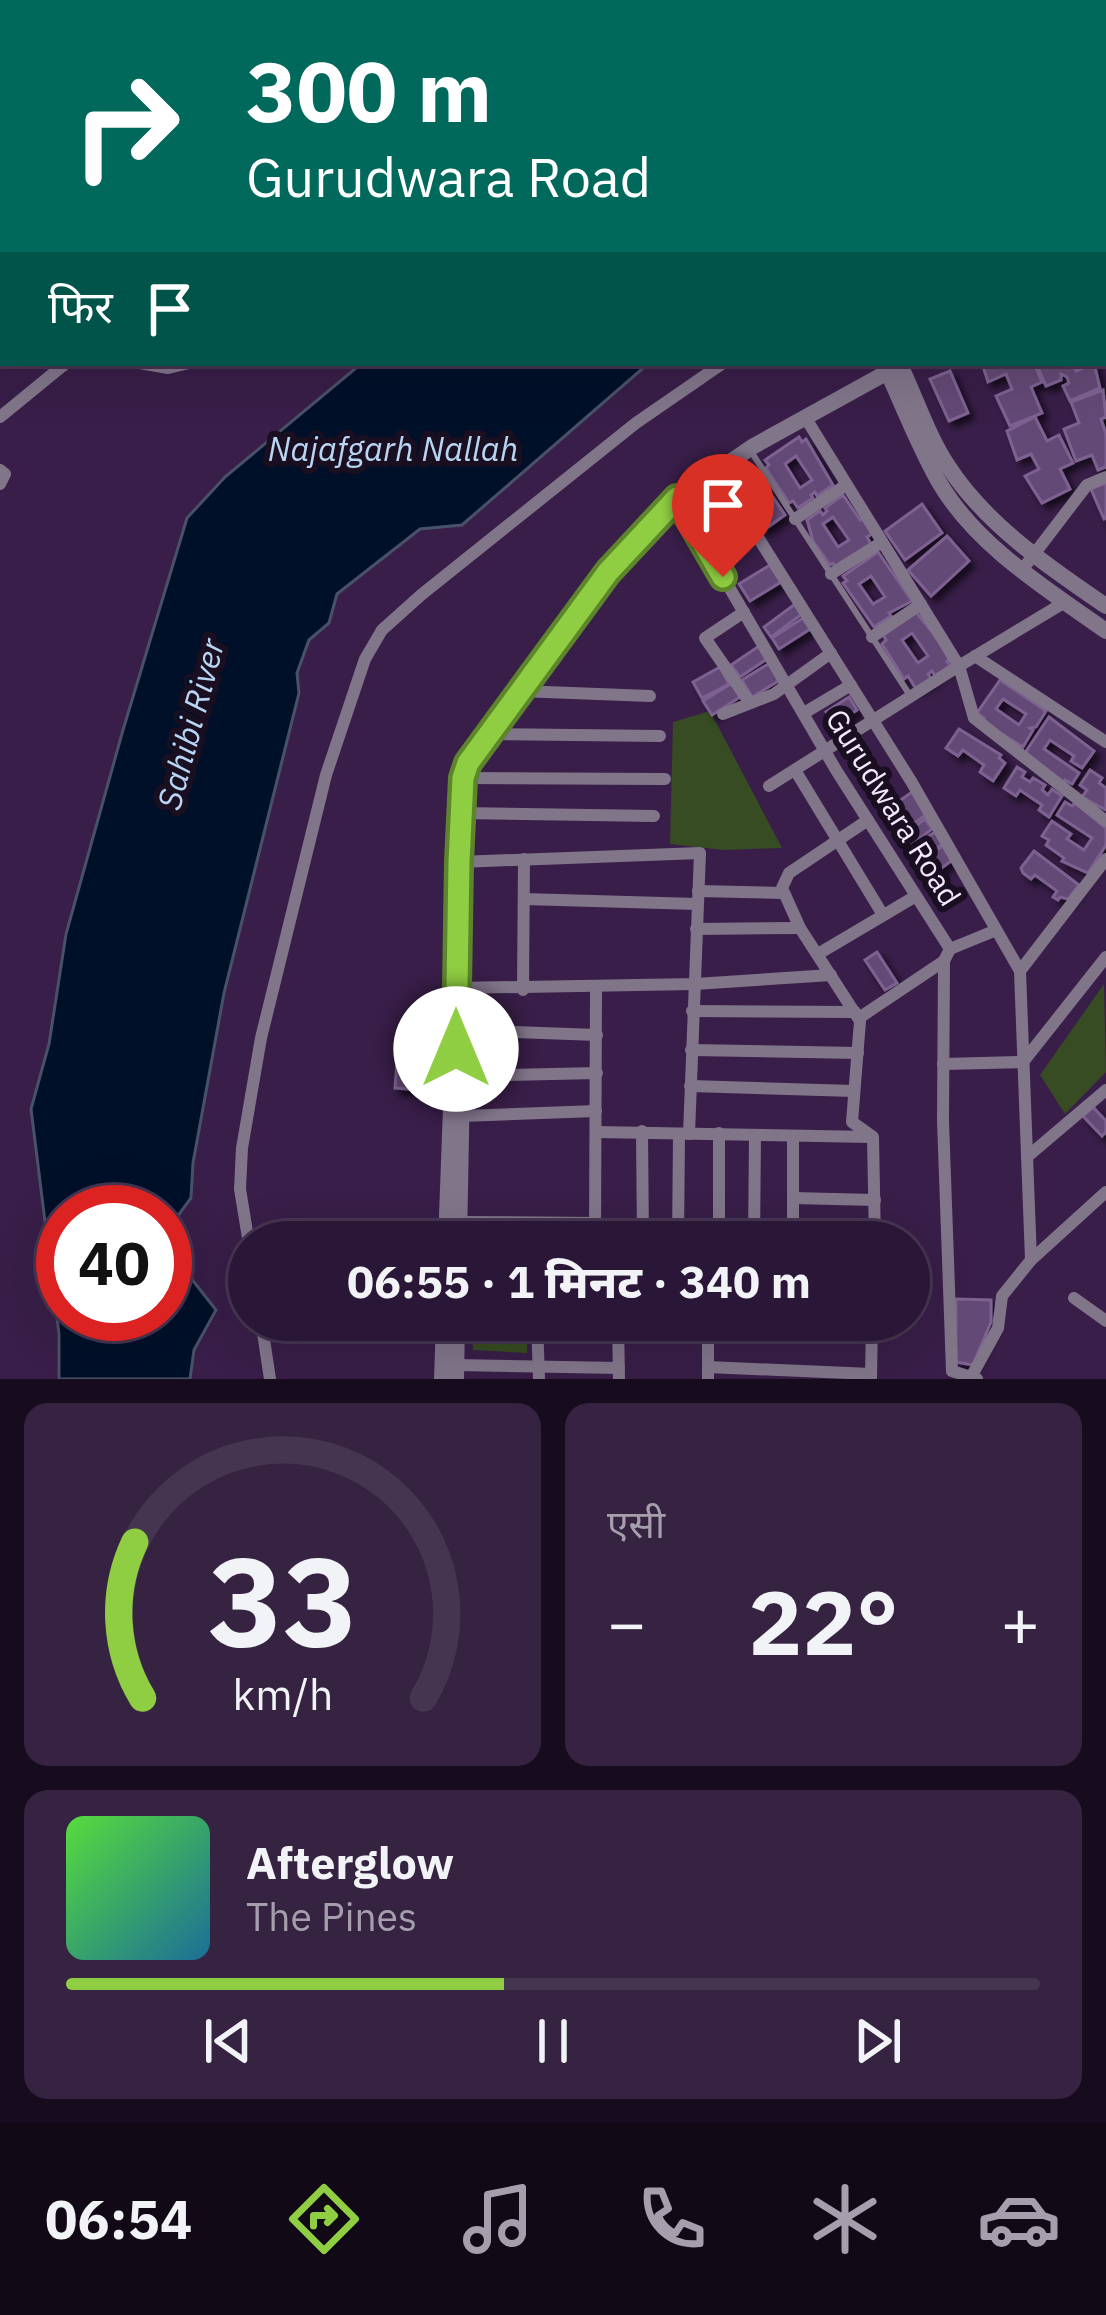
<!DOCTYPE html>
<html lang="hi">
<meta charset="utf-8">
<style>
:root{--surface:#2a1636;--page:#362342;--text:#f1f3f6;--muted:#a59fad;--line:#463551;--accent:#8fcd42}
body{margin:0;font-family:"IBM Plex Sans","Noto Sans Devanagari",sans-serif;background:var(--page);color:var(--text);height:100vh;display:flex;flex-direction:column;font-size:45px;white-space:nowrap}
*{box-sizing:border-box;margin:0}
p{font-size:39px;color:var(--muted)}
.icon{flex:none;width:66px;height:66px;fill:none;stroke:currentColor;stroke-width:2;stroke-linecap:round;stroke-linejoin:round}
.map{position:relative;height:1379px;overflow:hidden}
.panel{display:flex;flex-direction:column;gap:24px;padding:24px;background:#170c1e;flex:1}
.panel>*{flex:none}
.top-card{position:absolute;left:0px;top:0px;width:1107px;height:366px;box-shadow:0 12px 48px #0002,0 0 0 3px var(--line);background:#00695c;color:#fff;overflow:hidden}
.speed{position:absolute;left:36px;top:1185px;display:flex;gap:24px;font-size:60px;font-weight:700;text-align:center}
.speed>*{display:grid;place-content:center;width:156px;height:156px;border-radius:50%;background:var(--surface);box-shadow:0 12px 48px #0002,0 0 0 3px var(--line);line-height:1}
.speed .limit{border:18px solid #d22;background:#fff;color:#111}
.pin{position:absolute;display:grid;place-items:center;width:102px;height:102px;color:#fff;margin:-123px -51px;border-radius:50% 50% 50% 0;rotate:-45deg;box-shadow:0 0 12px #0007}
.pin .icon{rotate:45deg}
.me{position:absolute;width:132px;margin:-66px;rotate:0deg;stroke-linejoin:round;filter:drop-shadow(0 0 9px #0008)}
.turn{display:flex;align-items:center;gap:42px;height:252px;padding:0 48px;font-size:54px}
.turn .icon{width:156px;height:156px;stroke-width:2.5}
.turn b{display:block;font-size:84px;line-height:102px}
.then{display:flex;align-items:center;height:114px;padding:0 48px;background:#0003;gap:24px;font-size:45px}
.big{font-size:90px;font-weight:800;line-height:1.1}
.panel .card{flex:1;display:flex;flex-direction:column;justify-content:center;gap:18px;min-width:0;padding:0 42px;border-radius:24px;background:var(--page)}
.panel .dial{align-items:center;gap:0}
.dial svg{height:312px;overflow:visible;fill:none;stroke:var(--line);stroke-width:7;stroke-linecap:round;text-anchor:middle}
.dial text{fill:var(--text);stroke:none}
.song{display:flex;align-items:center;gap:36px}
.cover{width:144px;height:144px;border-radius:18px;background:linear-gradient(135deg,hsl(110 70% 55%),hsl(200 70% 35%))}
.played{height:12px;border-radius:6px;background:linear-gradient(90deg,var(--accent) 45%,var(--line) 45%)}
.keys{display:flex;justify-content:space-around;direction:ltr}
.heat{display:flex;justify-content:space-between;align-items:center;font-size:66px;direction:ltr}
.panel .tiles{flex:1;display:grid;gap:24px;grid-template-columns:1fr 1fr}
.card:last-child{grid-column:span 2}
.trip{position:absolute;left:228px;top:1221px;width:702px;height:120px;border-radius:60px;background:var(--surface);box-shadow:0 12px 48px #0002,0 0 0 3px var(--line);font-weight:800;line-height:120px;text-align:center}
.tab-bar{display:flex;height:192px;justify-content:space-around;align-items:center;background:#110916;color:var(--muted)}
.tab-bar .icon{width:84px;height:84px}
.tab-bar .active{color:var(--accent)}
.tab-bar b{font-size:54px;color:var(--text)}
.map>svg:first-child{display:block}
.green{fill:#374c22}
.water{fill:#001029;stroke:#495169;stroke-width:3;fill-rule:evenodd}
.building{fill:#634875;stroke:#7d6291;stroke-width:3;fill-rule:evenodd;filter:url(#shadow)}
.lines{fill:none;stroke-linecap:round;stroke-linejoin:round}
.service{stroke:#81758a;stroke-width:6}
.minor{stroke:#81758a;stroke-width:12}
.tertiary{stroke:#81758a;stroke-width:16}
.route-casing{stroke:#5d852b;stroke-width:30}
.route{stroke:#8fcd42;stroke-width:21}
.labels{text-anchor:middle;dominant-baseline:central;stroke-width:12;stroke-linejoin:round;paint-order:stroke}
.street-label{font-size:30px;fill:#f4e8fd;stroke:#190f21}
.water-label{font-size:33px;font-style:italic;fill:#b8d5f4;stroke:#190f21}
</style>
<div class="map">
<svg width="1106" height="1379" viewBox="0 0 1106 1379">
<defs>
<filter id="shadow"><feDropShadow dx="5.5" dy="5.5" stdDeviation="3" flood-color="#0009"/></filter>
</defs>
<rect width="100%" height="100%" fill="#381e48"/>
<g class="green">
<polygon points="710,711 782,848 724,850 670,844 673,722"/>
<polygon points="1104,984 1106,1072 1065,1114 1040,1075"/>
<polygon points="472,1320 527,1320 527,1353 473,1350"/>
</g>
<path class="water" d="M362,363h287l-187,162 -42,4 -83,65 -8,29 -20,17 -12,33 2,20 -75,300 -31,170 -2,35 -17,23 -2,33 44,56 -22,40 -4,29h-131v-45l-28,-225 18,-65 17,-110 57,-204 64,-212 38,-41zM63,1212h102v102h-102z"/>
<g class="building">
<polygon points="982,363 1034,363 1042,382 1031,387 1042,413 1010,426 996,396 1012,389 1006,374 988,382"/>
<polygon points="1036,363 1073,363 1076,371 1094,363 1100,388 1070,401 1063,386 1069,383 1067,377 1061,374 1061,380 1046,386"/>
<polygon points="950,371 968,413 949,421 930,379"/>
<polygon points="1103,390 1106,417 1101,419 1106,434 1106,467 1098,470 1092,455 1076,461 1064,429 1079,423 1071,402"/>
<polygon points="1035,417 1047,441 1059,435 1073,463 1060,469 1070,489 1042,503 1025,476 1039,469 1031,454 1017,460 1007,431"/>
<path d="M799,437l3,5 4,-3 27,46 -16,11 -2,-4 -4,3 2,3 -15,10 -5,-7 -4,2 -23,-35 3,-3 -4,-5zM796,456l16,24 -12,8 -15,-24z"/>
<polygon points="752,466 785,515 764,530 753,518 760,512 745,492 741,495 735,487 738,485 734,479"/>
<polygon points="1106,483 1106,518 1104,519 1091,489"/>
<path d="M843,495l17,25 3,-3 9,17 -5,3 4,7 -35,24 -3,-5 -3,2 -17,-24 -6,-21 13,-9 3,4 4,-4 -2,-3zM833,517l16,23 -11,7 -15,-23z"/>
<polygon points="922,504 942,533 905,560 885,531"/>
<polygon points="947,536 969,561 931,596 908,570"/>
<path d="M878,552l34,49 -23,12 2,3 -17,11 -31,-44 4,-2 -4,-5zM871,576l14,21 -12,7 -14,-20z"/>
<polygon points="770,565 781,582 750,601 739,584"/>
<polygon points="795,604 802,614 771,637 764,627"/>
<path d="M916,612l36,45 -5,4 3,5 -15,10 -3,-5 -4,3 4,6 -16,9 -8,-13 -4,3 -22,-35 4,-4 -3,-5zM912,633l16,23 -10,7 -16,-23z"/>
<polygon points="803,618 810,629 779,649 772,638"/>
<polygon points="759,646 767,659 740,677 731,665"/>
<polygon points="770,663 780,680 752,697 742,680"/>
<polygon points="720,667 729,684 702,698 693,682"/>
<path d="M1000,680l46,31 -10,16 -6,1 3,2 -10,17 -42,-26 3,-3 -7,-5zM1003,699l23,15 -7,11 -23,-16z"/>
<polygon points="732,683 740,697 712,715 703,701"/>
<polygon points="849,697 857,710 835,724 826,712"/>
<polygon points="1049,717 1094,751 1082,768 1071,761 1074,756 1050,740 1044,749 1079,773 1072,784 1065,780 1062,784 1025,753"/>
<polygon points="959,729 1001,755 999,758 1005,763 993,781 980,772 984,765 963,750 958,756 946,748"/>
<polygon points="1017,767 1025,772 1022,777 1030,782 1033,778 1045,785 1042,790 1048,795 1052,789 1062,796 1049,817 1039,810 1042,805 1020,790 1016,796 1004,788"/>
<polygon points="1090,770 1102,778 1099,783 1106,788 1106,810 1082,797 1087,790 1080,785"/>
<polygon points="912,792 927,814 898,835 882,813"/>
<polygon points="1065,802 1072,806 1075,803 1106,828 1106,845 1088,873 1062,861 1064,858 1046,845 1049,840 1042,836 1052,821 1071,834 1067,839 1084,850 1092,838 1057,815"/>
<polygon points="925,819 932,829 907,848 900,838"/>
<polygon points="935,832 943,844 915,862 907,850"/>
<polygon points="944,845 954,859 925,880 915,866"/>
<polygon points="1034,851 1079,885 1068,899 1060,897 1058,900 1053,897 1057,891 1035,875 1031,879 1023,873 1021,868"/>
<polygon points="877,952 897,983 885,990 865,960"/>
<polygon points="397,1061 436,1063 434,1091 395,1088"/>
<polygon points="1093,1107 1106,1121 1106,1132 1102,1136 1083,1116"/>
<polygon points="956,1299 991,1300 991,1322 973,1365 956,1362"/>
</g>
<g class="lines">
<polyline class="service" points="752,453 911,697"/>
<g class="minor">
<polyline points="179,0 181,3"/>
<polyline points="377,0 379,3"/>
<polyline points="532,0 534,3"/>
<polyline points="656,0 658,3"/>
<polyline points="33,3 35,0"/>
<polyline points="91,3 92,0"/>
<polyline points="545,3 550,0"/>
<polyline points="0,67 3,62"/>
<polyline points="1104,110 1106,109"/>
<polyline points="0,189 3,183"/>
<polyline points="0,207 3,208"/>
<polyline points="140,363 168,368 189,363"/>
<polyline points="0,417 66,363"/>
<polyline points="805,417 959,666 1065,602"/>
<polyline points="0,470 5,474 0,484"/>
<polyline points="717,472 911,781 1020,971 1031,1260"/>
<polyline points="677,498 836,770 950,949"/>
<polyline points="795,519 846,485"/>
<polyline points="1022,570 1087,485 1106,477"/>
<polyline points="831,574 882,542"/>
<polyline points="744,612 705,638 750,703"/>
<polyline points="872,637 921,604"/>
<polyline points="975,656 1106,742"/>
<polyline points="519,691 650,696"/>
<polyline points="804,713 851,685"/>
<polyline points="723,714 774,694 831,653"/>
<polyline points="488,734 660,736"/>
<polyline points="795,770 883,915"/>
<polyline points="463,778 665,779"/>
<polyline points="769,786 959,666 974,718 1106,821"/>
<polyline points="461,813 654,816"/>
<polyline points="868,820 789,873 782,888 800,928 860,1021 852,1122 873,1137 875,1242"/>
<polyline points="459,862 700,853 689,1134"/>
<polyline points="698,891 783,893"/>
<polyline points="524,899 697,904"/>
<polyline points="696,929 800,928"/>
<polyline points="950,949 944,961 943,1121 952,1371 977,1379"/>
<polyline points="950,949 994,931"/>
<polyline points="818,954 916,896"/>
<polyline points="1020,971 1106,859"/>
<polyline points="456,988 695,984 831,975"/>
<polyline points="523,990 524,859"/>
<polyline points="692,1011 855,1012"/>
<polyline points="859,1018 944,961"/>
<polyline points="457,1030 597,1035"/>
<polyline points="691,1050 858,1053"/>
<polyline points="943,1064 1023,1062 1106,957"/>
<polyline points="461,1076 597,1073"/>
<polyline points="690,1086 854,1091"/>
<polyline points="462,1116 596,1111"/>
<polyline points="642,1131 643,1242"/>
<polyline points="596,1132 871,1137"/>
<polyline points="719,1133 719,1242"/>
<polyline points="793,1136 793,1242"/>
<polyline points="1027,1157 1106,1090"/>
<polyline points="793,1198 875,1200"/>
<polyline points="460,1222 595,1223"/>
<polyline points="595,1242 596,987"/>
<polyline points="678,1242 679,1134"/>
<polyline points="754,1242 755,1135"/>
<polyline points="249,1244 240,1189 242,1148 261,1038 326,775 365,659 382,630 421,595 636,423 723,363"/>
<polyline points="1074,1298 1106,1321"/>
<polyline points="261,1320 270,1379"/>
<polyline points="537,1320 539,1379"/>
<polyline points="618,1320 619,1379"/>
<polyline points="456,1365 619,1368"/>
<polyline points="708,1367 871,1374"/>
<polyline points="871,1378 872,1320"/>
<polyline points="708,1379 708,1320"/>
<polyline points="970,1379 998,1328 1002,1296 1031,1260 1106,1192"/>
</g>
<g class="tertiary">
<polyline points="1104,259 1106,258"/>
<polyline points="1104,278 1106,277"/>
<path d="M900,365c16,33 28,71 48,101 38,59 101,101 158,140"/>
<path d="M887,371c17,37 32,76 52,111 37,64 108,107 167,149"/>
<polyline points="446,1242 452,1081"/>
<polyline points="459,1242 462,1081 457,1066 456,988 463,778 468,763 608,572 677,498 752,447 904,363"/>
<polyline points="442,1379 444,1320"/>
<polyline points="456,1379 457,1320"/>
</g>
</g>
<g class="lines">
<g class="route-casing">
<polyline id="route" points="456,1049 459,862 463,778 468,763 608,572 677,498 723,577"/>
</g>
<use href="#route" class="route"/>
</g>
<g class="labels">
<g class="street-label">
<text transform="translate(894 807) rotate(58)">Gurudwara Road</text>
</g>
<g class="water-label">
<text x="393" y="448">Najafgarh Nallah</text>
<text transform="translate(190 724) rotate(-75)">Sahibi River</text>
</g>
</g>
</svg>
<div class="speed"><div class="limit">40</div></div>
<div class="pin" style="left:723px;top:577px;background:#d93025"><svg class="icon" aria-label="arrive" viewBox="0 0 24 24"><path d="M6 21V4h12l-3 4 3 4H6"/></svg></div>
<svg class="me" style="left:456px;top:1049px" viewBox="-20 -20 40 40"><circle r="19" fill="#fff"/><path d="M0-13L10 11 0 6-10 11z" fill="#8fcd42"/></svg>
<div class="trip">06:55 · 1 मिनट · 340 m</div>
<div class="top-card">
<div class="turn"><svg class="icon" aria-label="right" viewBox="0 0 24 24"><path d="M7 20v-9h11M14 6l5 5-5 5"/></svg><div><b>300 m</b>Gurudwara Road</div></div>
<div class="then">फिर<svg class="icon" aria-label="arrive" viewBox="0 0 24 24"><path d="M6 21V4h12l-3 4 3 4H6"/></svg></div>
</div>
</div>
<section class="panel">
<div class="tiles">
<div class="card dial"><svg viewBox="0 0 100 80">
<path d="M14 69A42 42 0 1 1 86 69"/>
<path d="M14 69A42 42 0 0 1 12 29" stroke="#8fcd42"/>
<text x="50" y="56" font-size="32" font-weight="700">33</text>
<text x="50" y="72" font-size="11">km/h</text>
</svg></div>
<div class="card"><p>एसी</p>
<div class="heat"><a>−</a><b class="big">22°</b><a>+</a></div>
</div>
<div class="card">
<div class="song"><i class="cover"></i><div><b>Afterglow</b><p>The Pines</p></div></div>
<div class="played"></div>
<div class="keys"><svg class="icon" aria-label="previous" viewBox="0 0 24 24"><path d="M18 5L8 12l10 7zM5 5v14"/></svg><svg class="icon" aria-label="pause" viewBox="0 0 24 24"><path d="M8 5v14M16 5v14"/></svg><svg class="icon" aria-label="next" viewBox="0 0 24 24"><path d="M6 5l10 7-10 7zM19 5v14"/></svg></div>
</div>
</div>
</section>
<nav class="tab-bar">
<b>06:54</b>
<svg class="icon active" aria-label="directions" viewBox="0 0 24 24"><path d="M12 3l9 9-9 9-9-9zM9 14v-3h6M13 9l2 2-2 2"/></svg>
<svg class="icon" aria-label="music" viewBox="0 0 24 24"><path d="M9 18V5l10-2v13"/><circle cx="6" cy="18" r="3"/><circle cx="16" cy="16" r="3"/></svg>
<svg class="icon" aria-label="phone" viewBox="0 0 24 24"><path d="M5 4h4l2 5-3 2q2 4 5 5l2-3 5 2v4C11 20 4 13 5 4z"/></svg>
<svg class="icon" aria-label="climate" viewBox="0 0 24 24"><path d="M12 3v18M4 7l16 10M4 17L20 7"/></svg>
<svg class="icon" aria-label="car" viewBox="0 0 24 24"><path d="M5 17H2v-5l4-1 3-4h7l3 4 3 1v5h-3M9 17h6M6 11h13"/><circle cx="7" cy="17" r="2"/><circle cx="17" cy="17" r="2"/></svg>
</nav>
